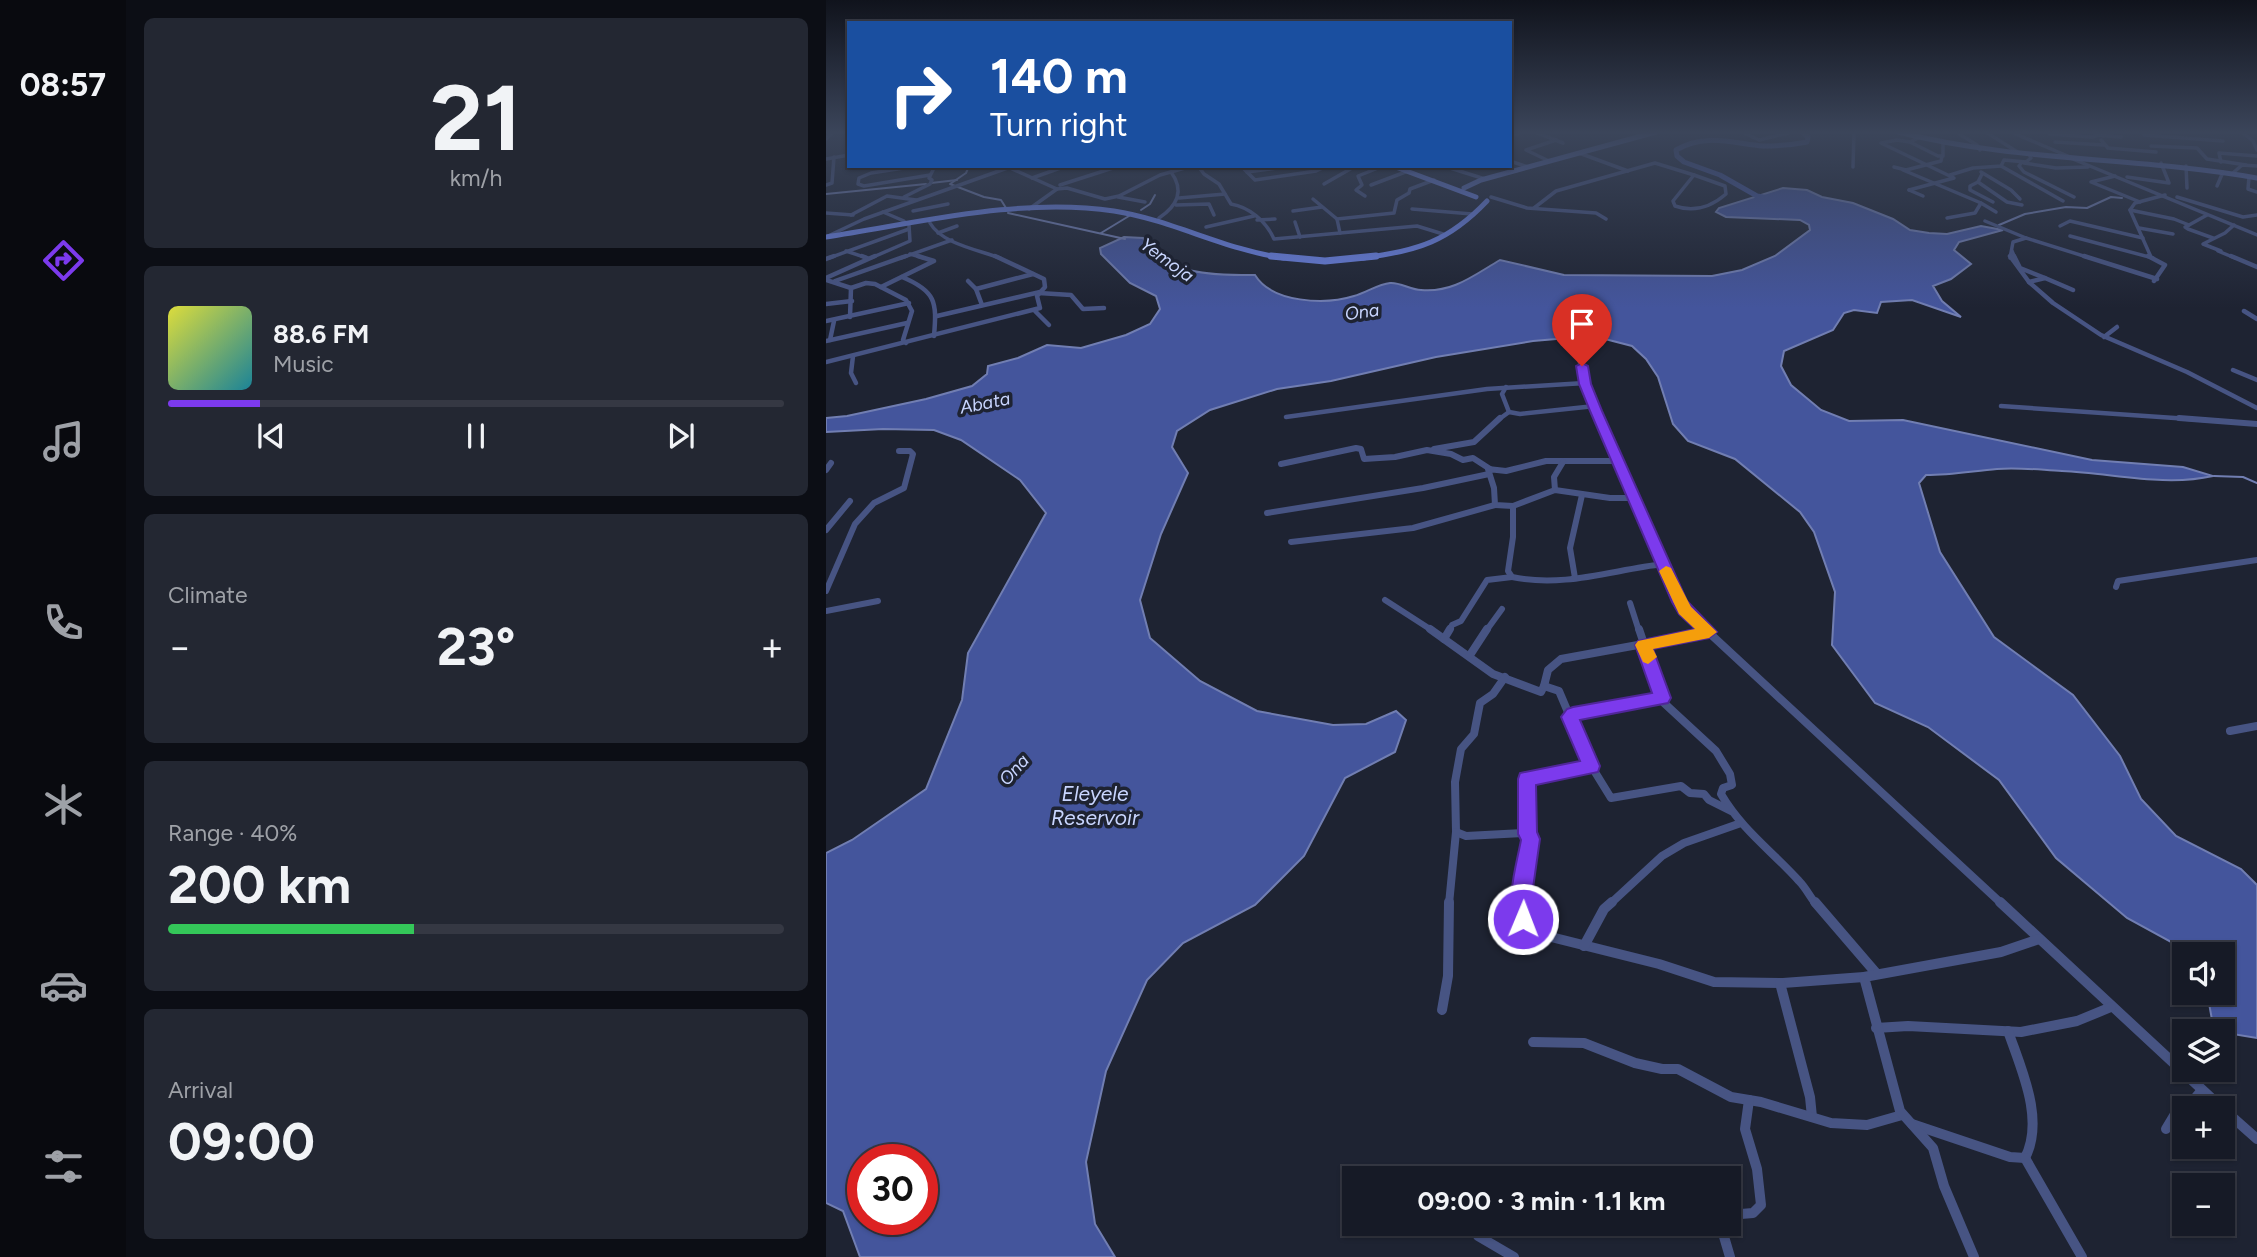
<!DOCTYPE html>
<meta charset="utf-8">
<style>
:root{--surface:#161a26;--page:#232732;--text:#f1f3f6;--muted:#9ea1a7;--line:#353843;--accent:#7c3aed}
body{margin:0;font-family:Figtree,sans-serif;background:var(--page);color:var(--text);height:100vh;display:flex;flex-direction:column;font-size:26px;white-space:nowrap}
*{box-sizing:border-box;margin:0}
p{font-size:23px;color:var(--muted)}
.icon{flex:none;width:38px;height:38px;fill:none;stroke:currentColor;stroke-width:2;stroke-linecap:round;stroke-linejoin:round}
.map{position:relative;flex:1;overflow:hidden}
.drawer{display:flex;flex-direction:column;gap:18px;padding:18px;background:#0c0e15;width:700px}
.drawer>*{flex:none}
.hud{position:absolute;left:21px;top:21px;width:665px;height:147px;border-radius:0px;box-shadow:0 2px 5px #0004,0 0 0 2px var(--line);background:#1a4fa0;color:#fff;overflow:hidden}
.controls{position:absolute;left:1346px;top:942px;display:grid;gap:14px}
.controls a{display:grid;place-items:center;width:63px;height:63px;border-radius:0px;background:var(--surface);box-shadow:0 2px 5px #0004,0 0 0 2px var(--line);font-size:35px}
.speed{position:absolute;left:21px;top:1144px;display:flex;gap:14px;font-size:35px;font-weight:700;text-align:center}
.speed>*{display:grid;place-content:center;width:91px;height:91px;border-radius:50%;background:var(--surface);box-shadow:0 2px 5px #0004,0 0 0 2px var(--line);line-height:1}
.speed .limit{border:10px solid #d22;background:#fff;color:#111}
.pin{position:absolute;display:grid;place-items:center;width:60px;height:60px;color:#fff;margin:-72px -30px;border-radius:50% 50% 50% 0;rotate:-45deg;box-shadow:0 0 7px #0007}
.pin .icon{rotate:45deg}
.me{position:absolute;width:77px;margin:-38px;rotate:1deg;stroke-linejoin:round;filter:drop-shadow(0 0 5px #0008)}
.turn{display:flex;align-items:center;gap:24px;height:147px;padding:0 28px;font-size:32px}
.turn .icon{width:91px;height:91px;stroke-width:2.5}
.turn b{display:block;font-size:49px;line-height:60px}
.big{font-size:52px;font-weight:700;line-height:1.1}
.drawer .card{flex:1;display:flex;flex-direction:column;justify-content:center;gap:10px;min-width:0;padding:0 24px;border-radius:10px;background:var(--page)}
.drawer .dial{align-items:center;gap:0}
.dial b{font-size:91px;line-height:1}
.song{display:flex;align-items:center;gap:21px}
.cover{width:84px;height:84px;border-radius:10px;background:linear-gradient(135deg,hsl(60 70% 55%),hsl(190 70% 35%))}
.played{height:7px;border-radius:4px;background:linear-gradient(90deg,var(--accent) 15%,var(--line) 15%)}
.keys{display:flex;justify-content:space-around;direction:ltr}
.heat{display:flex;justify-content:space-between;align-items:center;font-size:38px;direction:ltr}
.charge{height:10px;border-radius:5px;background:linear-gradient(90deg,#34c759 40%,var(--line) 0)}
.trip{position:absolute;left:516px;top:1166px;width:399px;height:70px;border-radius:0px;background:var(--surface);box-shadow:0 2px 5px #0004,0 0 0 2px var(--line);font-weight:700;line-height:70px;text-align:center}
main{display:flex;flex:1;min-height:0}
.dock{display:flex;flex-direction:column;width:126px;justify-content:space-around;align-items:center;background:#090a0f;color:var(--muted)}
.dock .icon{width:49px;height:49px}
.dock .active{color:var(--accent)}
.dock b{font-size:32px;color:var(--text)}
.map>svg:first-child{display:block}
.water{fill:#44559c;stroke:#717eb2;stroke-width:2;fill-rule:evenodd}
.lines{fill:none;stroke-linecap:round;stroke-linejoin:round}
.stream{stroke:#717eb2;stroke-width:2}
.river{stroke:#44559c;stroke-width:5}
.minor-far4{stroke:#475483;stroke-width:3.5}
.minor-far3{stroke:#475483;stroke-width:4.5}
.minor-far2{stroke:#475483;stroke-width:6}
.minor-far1{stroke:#475483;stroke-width:8}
.minor{stroke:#475483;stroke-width:10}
.secondary{stroke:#5b6eb9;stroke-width:5}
.primary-far1{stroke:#6a81e3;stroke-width:5}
.primary{stroke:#6a81e3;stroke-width:7}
.route{fill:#7c3aed;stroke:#51269a;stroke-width:2}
.slow{fill:#f59e0b}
.labels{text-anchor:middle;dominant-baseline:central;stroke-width:7;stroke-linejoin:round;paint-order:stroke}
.far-water-label{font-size:18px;font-style:italic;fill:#c9d6ff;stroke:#1e2332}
.water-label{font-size:21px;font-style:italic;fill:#c9d6ff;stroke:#1e2332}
</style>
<main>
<nav class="dock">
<b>08:57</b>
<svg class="icon active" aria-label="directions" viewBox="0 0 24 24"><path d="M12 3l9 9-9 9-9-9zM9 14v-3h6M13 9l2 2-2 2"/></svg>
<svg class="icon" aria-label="music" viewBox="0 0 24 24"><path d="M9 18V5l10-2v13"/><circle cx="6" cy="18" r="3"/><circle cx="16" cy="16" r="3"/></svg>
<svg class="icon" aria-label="phone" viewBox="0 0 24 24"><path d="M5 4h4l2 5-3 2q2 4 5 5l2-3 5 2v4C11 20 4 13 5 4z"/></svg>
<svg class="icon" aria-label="climate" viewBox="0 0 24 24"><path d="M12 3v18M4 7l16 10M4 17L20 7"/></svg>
<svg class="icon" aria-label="car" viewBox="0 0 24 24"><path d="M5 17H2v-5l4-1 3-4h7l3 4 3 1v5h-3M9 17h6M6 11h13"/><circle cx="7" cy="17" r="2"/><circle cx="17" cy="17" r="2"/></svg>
<svg class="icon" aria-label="filters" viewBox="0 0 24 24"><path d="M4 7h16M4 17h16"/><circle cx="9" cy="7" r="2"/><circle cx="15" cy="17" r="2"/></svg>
</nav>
<section class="drawer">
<div class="card dial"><b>21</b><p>km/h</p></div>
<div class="card">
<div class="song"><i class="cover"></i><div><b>88.6 FM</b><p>Music</p></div></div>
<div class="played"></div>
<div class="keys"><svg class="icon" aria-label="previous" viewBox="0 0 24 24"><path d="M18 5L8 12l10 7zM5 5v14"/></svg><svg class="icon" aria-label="pause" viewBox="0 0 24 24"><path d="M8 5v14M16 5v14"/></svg><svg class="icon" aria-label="next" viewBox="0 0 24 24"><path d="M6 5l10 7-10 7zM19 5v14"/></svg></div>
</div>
<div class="card"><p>Climate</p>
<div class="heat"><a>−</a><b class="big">23°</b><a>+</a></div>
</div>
<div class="card"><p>Range · 40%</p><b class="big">200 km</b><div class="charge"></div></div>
<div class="card"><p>Arrival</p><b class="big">09:00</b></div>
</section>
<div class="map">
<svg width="1431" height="1257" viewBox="0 0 1431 1257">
<rect width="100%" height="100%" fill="#1e2332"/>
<path class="water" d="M957,188l24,2 15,7 31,6 40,16 17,11 19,3 18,1 34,-8 22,4 -44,12 -5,8 17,14 -20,15 -18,7 9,15 19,16 -49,-17 -31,2 -4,11 -23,-3 -10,3 -11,17 -49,21 -3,15 10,19 30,25 28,11 54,-1 189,40 91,7 30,9c-49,11 -101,-3 -151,-5 -21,-1 -44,-4 -65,-2 -24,2 -46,6 -71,6l-7,8 21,69 54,85 79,58 47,61 21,43 35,37 65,33 16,16v153l-43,-7 -7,-39h15v-38h-29l-66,-36 -71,-60 -57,-78 -71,-53 -53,-24 -43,-58 3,-53 -21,-60 -14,-20 -65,-53 -47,-18 -15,-17 -15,-47 -12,-18 -14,-13 -27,-7 -25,-2 -47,4 -97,16 -105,24 -54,8 -67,21 -33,21 -5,16 16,26 -27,61 -21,66 10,38 50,43 57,30 76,14 33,-1 30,-13 10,9 -11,32 -50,26 -41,78 -49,49 -72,38 -36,37 -41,91 -20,91 9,62 20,33h-255l-17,-46 -17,-8v-350l26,-13 74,-51 36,-89 6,-47 78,-140 -26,-33 -59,-40 -27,-10 -51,-1 -57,3v-14l21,-2 79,-17 46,-13 15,-12 1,-8 30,-8 29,-13 34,3 45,-13 24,-11 10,-15 -4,-13 -26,-13 -29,-29 -1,-6 24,-11 19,1c22,38 73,37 112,37 17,28 70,30 99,21 12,-3 24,-12 36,-13 10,-1 21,7 31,7 32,3 53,-15 79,-30l64,15 148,1 30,-6 33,-14 35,-26 -1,-5 -9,-5 -74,-3 -10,-5 3,-4zM37,1160h59v60h-59z"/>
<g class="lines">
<g class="stream">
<polyline points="143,166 140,173 124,184 158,197 175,200 180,208"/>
<polyline points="105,183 131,180"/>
<polyline points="0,194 100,184"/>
<polyline points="315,210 324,204 329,195"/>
<polyline points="182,213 299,239"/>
<polyline points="1173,225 1199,214 1240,207 1261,208 1285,197 1296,198"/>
<polyline points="275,233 303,216"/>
<polyline points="1388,476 1417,477 1431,483"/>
</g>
<path class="river" d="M943,198l-12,-2 -37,-21 -36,-13 -7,-6 -1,-6c28,-17 56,-7 87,-4 15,0 29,-1 44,-4l1,-5 -6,-5"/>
<g class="minor-far4">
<polyline points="709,132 737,143"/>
<polyline points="892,132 898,132"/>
<polyline points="916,132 933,140 962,133"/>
<polyline points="1130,132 1151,145 1154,150"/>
<polyline points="1160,132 1193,153"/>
<polyline points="1185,132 1244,157"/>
<polyline points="1416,132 1427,141 1431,150"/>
<polyline points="1223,134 1266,137 1270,136 1268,132"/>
<polyline points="1270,135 1295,137"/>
<polyline points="1318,135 1397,141"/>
<polyline points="684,136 696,132"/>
<polyline points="1092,138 1084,142 1112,156 1117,156 1117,144"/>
<polyline points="0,139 7,132"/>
<polyline points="1275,140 1282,148 1330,152"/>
<polyline points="1229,142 1278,145"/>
<polyline points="1325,146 1371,148 1381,159 1420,165"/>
<polyline points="753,153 802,171"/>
<polyline points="1242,157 1431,235"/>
<polyline points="0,159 23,155"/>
<polyline points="684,161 702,167"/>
<polyline points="723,161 700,150 730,140"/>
<polyline points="1196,162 1193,166 1198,172 1248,197"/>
<polyline points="1395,162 1393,153 1431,156"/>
<polyline points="1198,163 1230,168 1262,167"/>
<polyline points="91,166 45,173 33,178 32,184 38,186 104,175"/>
<path d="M372,166l6,8 15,10 12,20c18,3 35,17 43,35l143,-13 26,8"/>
<polyline points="415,166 429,180 490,171 501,166"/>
<polyline points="1175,166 1237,201"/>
<polyline points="1360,166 1361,188"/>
<polyline points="1027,167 1028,132"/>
<polyline points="1068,167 1080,170 1115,161 1116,156"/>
<polyline points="184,168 231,189 241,188 279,199 293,196 334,175 366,166"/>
<polyline points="624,168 659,179"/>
<polyline points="1077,170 1155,203 1149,213 1121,218"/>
<polyline points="421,172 466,166"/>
<polyline points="1155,172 1185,190 1194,199"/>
<polyline points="1407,173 1416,165 1431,166"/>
<polyline points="1156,174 1152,182 1181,202 1196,205"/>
<path d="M868,175l31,11 1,8c-15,13 -31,19 -51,12l-2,-5z"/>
<polyline points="1124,175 1147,168 1175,166 1178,160 1200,162 1205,158 1203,154"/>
<polyline points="1289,176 1265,182 1314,202"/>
<polyline points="1301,177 1343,183 1335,163"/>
<polyline points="1423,177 1422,189 1431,192"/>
<polyline points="206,178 240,166"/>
<polyline points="1152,182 1144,186 1144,190 1167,202"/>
<polyline points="498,184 526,168"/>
<polyline points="0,185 6,183 8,157"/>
<polyline points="234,185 293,166"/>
<polyline points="545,185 582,171"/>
<polyline points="1391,186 1397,172"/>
<polyline points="1083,190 1128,178 1055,143 1071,140 1084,142"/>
<polyline points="1083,190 1097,196"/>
<polyline points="539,196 530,190 536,185 532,176 557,166"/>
<polyline points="78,197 104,184 106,180 103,178 108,168 125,166"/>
<polyline points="292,197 319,202"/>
<polyline points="665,197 701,208 770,213 780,219"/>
<polyline points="1351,197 1417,217 1431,215"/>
<polyline points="353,198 399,194"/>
<polyline points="487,199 511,219 514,233"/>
<polyline points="1155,203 1170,212"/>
<polyline points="350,205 383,204 388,215"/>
<polyline points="708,208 730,191 829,163 868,175"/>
<polyline points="203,209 231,189"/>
<polyline points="586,209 646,214"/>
<polyline points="1304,210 1348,219 1363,225 1359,227 1362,229 1387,238"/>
<polyline points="87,211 122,204"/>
<polyline points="467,211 496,207"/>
<polyline points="57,212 78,221 79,224"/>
<polyline points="0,213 27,215"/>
<polyline points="25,215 61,196 90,200"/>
<path d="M333,218c18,-12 26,-27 12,-46"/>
<polyline points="511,219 568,213 571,200 583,193 584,189 608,180"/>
<polyline points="431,220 449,219"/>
<polyline points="1159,221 1200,238 1264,258"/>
<polyline points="469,222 474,237"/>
<path d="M104,223c12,21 49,27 70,35"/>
<polyline points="1363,225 1381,215"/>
<polyline points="1234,226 1244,221 1317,238"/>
<polyline points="380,227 428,216"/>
<polyline points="1313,228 1347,234"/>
<polyline points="112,233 131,226"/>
<polyline points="2,236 38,219 187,166"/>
<polyline points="1244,236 1327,258"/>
<polyline points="20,251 41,258"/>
<polyline points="1186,251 1189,258"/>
<polyline points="1392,251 1409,258"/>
<polyline points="1395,251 1377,244 1399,233 1408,225"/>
<polyline points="84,254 98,258"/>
<polyline points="1325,257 1304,210 1309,203 1339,195"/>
<polyline points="3,258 83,229"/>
<polyline points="45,258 84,241 83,225"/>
<polyline points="75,258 126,240"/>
<polyline points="1184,258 1187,242 1200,238"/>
</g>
<g class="minor-far3">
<polyline points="36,256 41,258"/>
<polyline points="1184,256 1203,282"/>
<polyline points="1188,256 1194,268 1219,278"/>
<polyline points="1258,256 1331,279"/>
<polyline points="1322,256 1339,265 1328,281"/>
<polyline points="1405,256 1431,267"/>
<polyline points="0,259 8,256"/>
<path d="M76,277c34,14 35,25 32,59"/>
<polyline points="0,278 49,256"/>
<polyline points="0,280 25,288 40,283 49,284 80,300 86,311 77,340 80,343"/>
<polyline points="9,281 80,256"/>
<polyline points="142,281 150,289 156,305"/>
<polyline points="55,287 108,261 92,256"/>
<polyline points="150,289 207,274"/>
<polyline points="1247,290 1219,278 1203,282 1227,303 1275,335 1361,372 1431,408"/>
<polyline points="213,293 245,295 257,309 278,308"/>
<polyline points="0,304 26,301"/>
<polyline points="209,311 223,325"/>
<polyline points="1418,311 1431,319"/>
<polyline points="111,316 214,292"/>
<polyline points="24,317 25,288"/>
<polyline points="0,321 83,303"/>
<polyline points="1278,337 1291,327"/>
<polyline points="4,340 8,321"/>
<polyline points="0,341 81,323"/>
<polyline points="751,350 759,384 775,420"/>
<polyline points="27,356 25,373 30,383"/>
<polyline points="0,362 214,308 211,296 219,287 218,279 169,256"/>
<polyline points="1407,370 1431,380"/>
<polyline points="680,387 676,394 683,412 694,414 769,406"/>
<polyline points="1175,406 1378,420"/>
<polyline points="460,417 661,389 759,383"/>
<polyline points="672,420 683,412"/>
</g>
<g class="minor-far2">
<polyline points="774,418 859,610 881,631"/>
<polyline points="1353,418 1431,424"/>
<polyline points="608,449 648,442 674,418"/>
<polyline points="792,461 720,461 680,471 662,469 668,488 669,505 687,506 729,490 784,498 808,498"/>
<polyline points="455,464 530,448 535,449 538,459 569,457 601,450 625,454 637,460 647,458 664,469"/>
<polyline points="0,470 5,463"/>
<polyline points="729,490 728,477 737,462"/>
<path d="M687,506v31l-5,34 4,6c52,11 100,-7 151,-13"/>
<polyline points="441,513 597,488 663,474"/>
<polyline points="0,530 24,501"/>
<polyline points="465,542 587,528 669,505"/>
<polyline points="749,578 744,548 756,495"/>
<polyline points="1290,587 1292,581 1431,560"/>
<polyline points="0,591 29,524 48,503 78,488 87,454 84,451 73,451"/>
<polyline points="559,600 607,631"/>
<polyline points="804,603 813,631"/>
<polyline points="0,611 52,601"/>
<polyline points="623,631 626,625 635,621 661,580 686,577"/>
<polyline points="660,631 676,609"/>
</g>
<g class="minor-far1">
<polyline points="604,629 667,674 715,692 718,686"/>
<path d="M813,629l25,74 52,48 14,23 2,11 -9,3 -2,6c21,36 51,57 78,87 7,7 11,16 17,23"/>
<polyline points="879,629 1176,904"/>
<polyline points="883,632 735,659 722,670 718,686 733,691 764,764 785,798 855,786 864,793 878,794 883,800 905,811"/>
<polyline points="618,639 624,629"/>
<polyline points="644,655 661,629"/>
<polyline points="679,677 667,694 654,703 648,734 635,749 629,782 630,832 640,836 697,833 704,836 696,904"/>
<polyline points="744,717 751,713 836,698"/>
<polyline points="1404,731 1431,726"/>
<polyline points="701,834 701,779 765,766"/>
<polyline points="623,904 630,832"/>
<polyline points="784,904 836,856 858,843 915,823"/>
</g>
<g class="minor">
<polyline points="696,902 699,922 705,932 833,964 888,982 957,983 1038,977"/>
<polyline points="989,902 1050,973"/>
<polyline points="1174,902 1396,1108"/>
<polyline points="758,946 778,909 786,902"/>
<polyline points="954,983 984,1097 986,1117"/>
<polyline points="616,1010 622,976 623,902"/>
<polyline points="1050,1028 1082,1026 1195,1032 1251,1021 1285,1007"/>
<polyline points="707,1042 758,1043 809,1063 836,1069 852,1069 905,1097 935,1102 1005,1123 1041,1125 1076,1115"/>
<polyline points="1361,1108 1376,1090"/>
<polyline points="1396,1108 1431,1139"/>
<path d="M1086,1124l98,33 15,1c20,-39 -4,-89 -17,-127"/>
<polyline points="1340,1129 1349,1114 1358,1110"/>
<polyline points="1199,1158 1256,1257"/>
<polyline points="903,1215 927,1213 935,1205 931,1169 919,1129 923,1100"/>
<polyline points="894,1223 904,1257"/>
<polyline points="652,1236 688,1257"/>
<polyline points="1148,1257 1118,1186 1107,1148 1074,1111 1038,977 1175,952 1213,939"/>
</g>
<g class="secondary">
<path d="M1072,132c118,30 240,25 359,46"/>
<polyline points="638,188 655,180 830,132"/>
</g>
<g class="primary-far1">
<polyline points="567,166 650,197"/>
<path d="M0,237c93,-14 193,-40 288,-26 58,9 111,39 170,47"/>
<path d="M537,258c55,-7 86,-17 124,-57"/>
</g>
<polyline class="primary" points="445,256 499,261 550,256"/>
</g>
<linearGradient id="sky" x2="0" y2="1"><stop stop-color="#10131c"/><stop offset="0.43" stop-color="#3b455a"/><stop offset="1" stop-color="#3b455a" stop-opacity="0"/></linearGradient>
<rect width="1431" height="308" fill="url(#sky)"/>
<path class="route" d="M756,363l6,3 3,18 11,27 85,190 30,31 -8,6 -56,11 18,49 -3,5 -88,17 20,46 -2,6 -62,13 1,47 3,7 -8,56 2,24 -3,8 -8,3 -7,-3c-11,-27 0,-60 5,-87l-3,-6v-55l2,-6 60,-12 -19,-44 6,-8 6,-2 79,-14 -17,-48 3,-4 57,-12 -16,-15 -7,-12 -82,-191 -11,-27 -3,-18z"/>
<polygon class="slow" points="840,566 845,568 865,607 891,632 883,638 827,649 831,657 822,664 817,662 809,645 812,641 869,629 853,614 833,571"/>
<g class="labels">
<g class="far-water-label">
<text transform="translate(341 260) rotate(36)">Yemoja</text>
<text transform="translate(536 312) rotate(-8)">Ona</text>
<text transform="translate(159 403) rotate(-11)">Abata</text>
<text transform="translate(188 770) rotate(-48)">Ona</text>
</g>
<g class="water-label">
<text x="269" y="793">Eleyele<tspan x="269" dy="24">Reservoir</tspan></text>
</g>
</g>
</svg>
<div class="controls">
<a><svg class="icon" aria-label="sound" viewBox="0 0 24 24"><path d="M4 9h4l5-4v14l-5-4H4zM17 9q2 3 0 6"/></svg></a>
<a><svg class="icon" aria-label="layers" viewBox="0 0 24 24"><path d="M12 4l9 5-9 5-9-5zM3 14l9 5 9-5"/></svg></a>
<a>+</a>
<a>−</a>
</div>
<div class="speed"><div class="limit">30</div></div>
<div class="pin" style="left:756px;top:366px;background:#d93025"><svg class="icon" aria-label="arrive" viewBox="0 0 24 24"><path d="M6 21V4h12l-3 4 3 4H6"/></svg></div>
<svg class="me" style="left:697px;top:919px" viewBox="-20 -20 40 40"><circle r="17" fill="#7c3aed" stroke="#fff" stroke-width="3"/><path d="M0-11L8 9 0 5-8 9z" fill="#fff"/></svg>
<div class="trip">09:00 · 3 min · 1.1 km</div>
<div class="hud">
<div class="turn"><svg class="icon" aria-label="right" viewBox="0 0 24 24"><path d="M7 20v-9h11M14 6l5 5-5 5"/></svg><div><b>140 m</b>Turn right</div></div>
</div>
</div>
</main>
